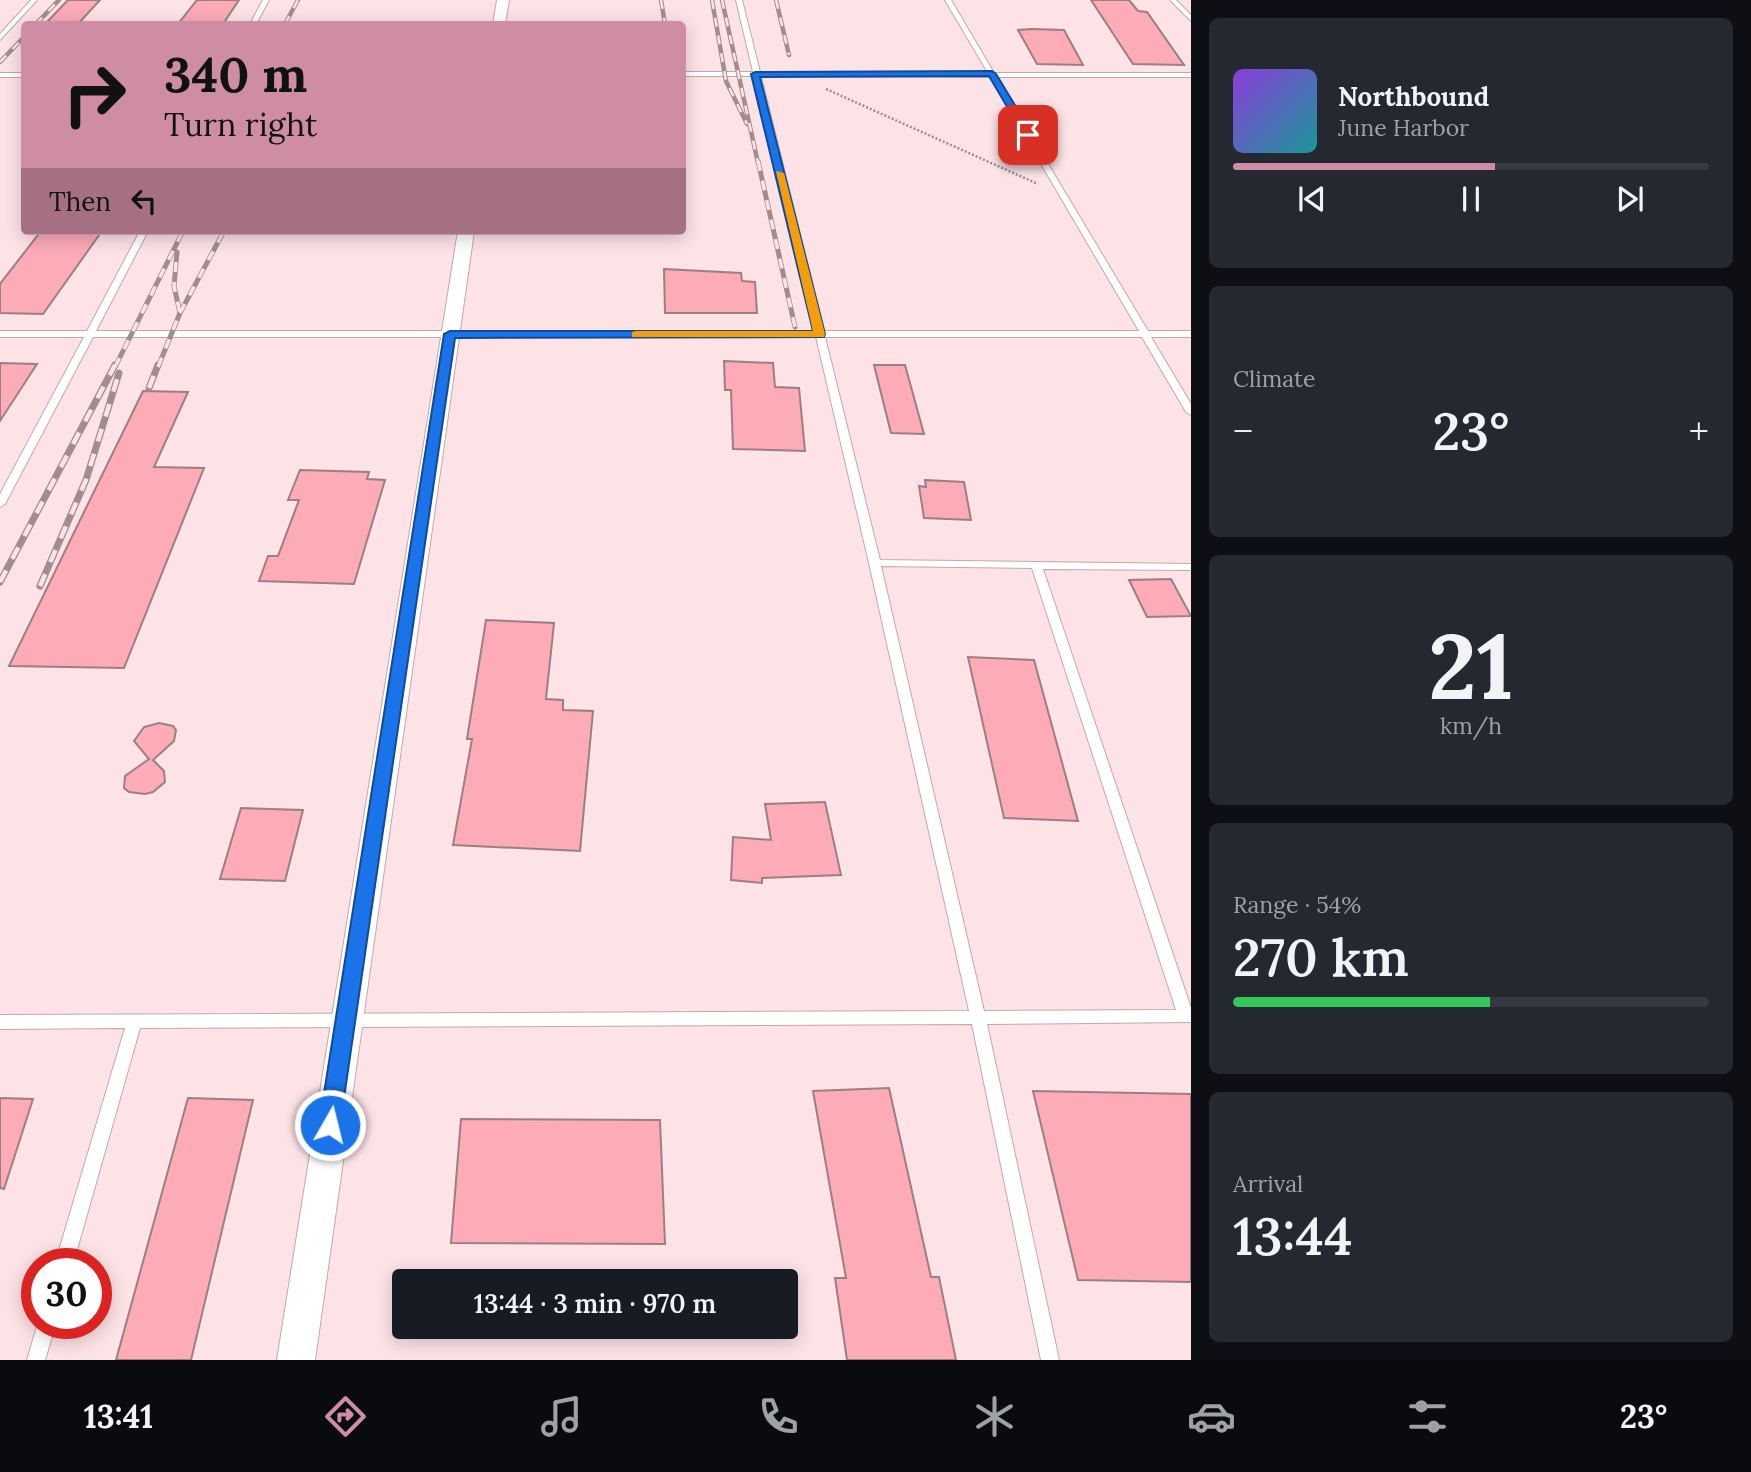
<!DOCTYPE html>
<meta charset="utf-8">
<style>
:root{--surface:#171b24;--page:#242831;--text:#f1f3f6;--muted:#9ea1a6;--line:#363941;--accent:#cf8ca5}
body{margin:0;font-family:Lora,serif;background:var(--page);color:var(--text);height:100vh;display:flex;flex-direction:column;font-size:26px;white-space:nowrap}
*{box-sizing:border-box;margin:0}
p{font-size:23px;color:var(--muted)}
.icon{flex:none;width:38px;height:38px;fill:none;stroke:currentColor;stroke-width:2;stroke-linecap:round;stroke-linejoin:round}
.map{position:relative;flex:1;overflow:hidden}
.sheet{display:flex;flex-direction:column;gap:18px;padding:18px;background:#0d0f14;width:560px}
.sheet>*{flex:none}
.hud{position:absolute;left:21px;top:21px;width:665px;height:214px;border-radius:7px;box-shadow:0 4px 18px #0003;background:#cf8ca5;color:#111;overflow:hidden}
.speed{position:absolute;left:21px;top:1248px;display:flex;gap:14px;font-size:35px;font-weight:700;text-align:center}
.speed>*{display:grid;place-content:center;width:91px;height:91px;border-radius:50%;background:var(--surface);box-shadow:0 4px 18px #0003;line-height:1}
.speed .limit{border:10px solid #d22;background:#fff;color:#111}
.pin{position:absolute;display:grid;place-items:center;width:60px;height:60px;color:#fff;margin:-30px;border-radius:14px;box-shadow:0 4px 10px #0006}
.me{position:absolute;width:77px;margin:-38px;rotate:8deg;stroke-linejoin:round;filter:drop-shadow(0 0 5px #0008)}
.turn{display:flex;align-items:center;gap:24px;height:147px;padding:0 28px;font-size:32px}
.turn .icon{width:91px;height:91px;stroke-width:2.5}
.turn b{display:block;font-size:49px;line-height:60px}
.then{display:flex;align-items:center;height:66px;padding:0 28px;background:#0003;gap:14px;font-size:26px}
.big{font-size:52px;font-weight:600;line-height:1.1}
.sheet .tile{flex:1;display:flex;flex-direction:column;justify-content:center;gap:10px;min-width:0;padding:0 24px;border-radius:10px;background:var(--page)}
.sheet .dial{align-items:center;gap:0}
.dial b{font-size:91px;line-height:1}
.song{display:flex;align-items:center;gap:21px}
.cover{width:84px;height:84px;border-radius:10px;background:linear-gradient(135deg,hsl(270 70% 55%),hsl(180 70% 35%))}
.played{height:7px;border-radius:4px;background:linear-gradient(90deg,var(--accent) 55%,var(--line) 55%)}
.keys{display:flex;justify-content:space-around;direction:ltr}
.heat{display:flex;justify-content:space-between;align-items:center;font-size:38px;direction:ltr}
.charge{height:10px;border-radius:5px;background:linear-gradient(90deg,#34c759 54%,var(--line) 0)}
.trip{position:absolute;left:392px;top:1269px;width:406px;height:70px;border-radius:7px;background:var(--surface);box-shadow:0 4px 18px #0003;font-weight:600;line-height:70px;text-align:center}
.tab-bar{display:flex;height:112px;justify-content:space-around;align-items:center;background:#090b0e;color:var(--muted)}
.tab-bar .icon{width:49px;height:49px}
.tab-bar .current{color:var(--accent)}
.tab-bar b{font-size:32px;color:var(--text)}
main{display:flex;flex:1;min-height:0}
.map>svg:first-child{display:block}
.building{fill:#fcabb7;stroke:#9b7f82;stroke-width:2}
.lines{fill:none;stroke-linecap:round;stroke-linejoin:round}
.lane-casing{stroke:#c5a7ab;stroke-width:2}
.street-casing{stroke:#c5a7ab;stroke-width:2}
.path{stroke:#9f8c8e;stroke-width:2.5;stroke-dasharray:2 2;stroke-linecap:butt}
.lane{fill:#fff;fill-rule:evenodd}
.street{fill:#fff;fill-rule:evenodd}
.rail-far2-casing{stroke:#a08d8f;stroke-width:4.5}
.rail-far1-casing{stroke:#a08d8f;stroke-width:5}
.rail-casing{stroke:#a08d8f;stroke-width:7}
.rail-far2{stroke:#fde3e6;stroke-width:2.5;stroke-dasharray:9;stroke-linecap:butt}
.rail-far1{stroke:#fde3e6;stroke-width:3.5;stroke-dasharray:10;stroke-linecap:butt}
.rail{stroke:#fde3e6;stroke-width:4.5;stroke-dasharray:13;stroke-linecap:butt}
.route{fill:#1a73e8;stroke:#114b97;stroke-width:2}
.slow{fill:#f59e0b}
</style>
<main>
<div class="map">
<svg width="1191" height="1360" viewBox="0 0 1191 1360">
<rect width="100%" height="100%" fill="#fde3e6"/>
<g class="building">
<polygon points="68,0 100,0 78,24 45,24"/>
<polygon points="197,0 239,0 223,24 178,24"/>
<polygon points="1091,0 1129,0 1138,11 1147,12 1184,65 1133,64"/>
<polygon points="1032,29 1064,30 1083,65 1037,64 1018,30"/>
<polygon points="41,231 102,231 43,314 0,313 0,284"/>
<polygon points="664,269 741,273 742,281 755,282 757,313 665,313"/>
<polygon points="724,361 773,363 775,387 799,388 805,451 733,449 731,390 725,390"/>
<polygon points="0,363 37,364 0,421"/>
<polygon points="874,365 905,365 924,434 891,433"/>
<polygon points="143,391 188,392 154,467 204,468 124,668 9,666"/>
<polygon points="300,470 369,472 367,479 385,480 354,584 259,581 268,556 278,556 299,500 288,500"/>
<polygon points="925,480 964,482 971,520 924,518 919,486 926,487"/>
<polygon points="1171,579 1191,616 1147,617 1129,580"/>
<polygon points="486,620 554,623 546,699 563,700 563,710 593,711 580,851 453,845 472,739 467,739"/>
<polygon points="968,657 1034,660 1078,821 1004,818"/>
<polygon points="159,723 173,726 176,730 174,741 153,760 164,771 165,782 153,792 145,794 129,792 124,788 125,776 149,759 134,741 144,727"/>
<polygon points="825,802 841,875 762,878 762,883 731,880 733,837 771,840 765,804"/>
<polygon points="241,808 303,810 285,881 220,879"/>
<polygon points="889,1088 931,1277 939,1277 956,1360 847,1360 835,1278 846,1278 813,1091"/>
<polygon points="1033,1091 1191,1094 1191,1282 1078,1280"/>
<polygon points="0,1098 33,1099 4,1189 0,1188"/>
<polygon points="188,1098 253,1100 191,1360 116,1360"/>
<polygon points="461,1119 660,1120 665,1244 451,1243"/>
</g>
<g class="lines">
<g class="lane-casing">
<g id="lane">
<polygon points="31,0 37,0 0,40 0,34"/>
<polygon points="263,0 269,0 256,24 250,24"/>
<path d="M736,0h6l18,72 228,1 -43,-73h6l43,73h197v4h-195l152,254h43v6h-40l40,67v11l-5,-3 -44,-75h-317l55,223 311,4v6l-148,-1 148,439v14l-204,2 72,336h-18l-69,-336 -832,4 -67,236h-18l70,-236 -125,1v-14l969,-4 -100,-448 -53,-226h-723l-88,167 -5,3v-13l84,-157h-84v-6h87l53,-100h8l-52,100h719l-61,-255h-72v-4h71zM761,76l229,1 149,254h-315zM881,566l151,2 144,442 -192,1z"/>
<polygon points="1170,0 1176,0 1191,15 1191,21"/>
<rect x="0" y="73" width="24" height="4"/>
<polygon points="38,1323 56,1323 45,1360 27,1360"/>
</g>
</g>
<g class="street-casing">
<g id="street">
<polygon points="497,0 509,0 505,24 493,24"/>
<polygon points="458,231 474,231 315,1360 277,1360"/>
</g>
</g>
<polyline class="path" points="826,89 1038,184"/>
<use href="#lane" class="lane"/>
<use href="#street" class="street"/>
<g class="rail-far2-casing">
<g id="rail-far2">
<polyline points="661,0 665,24"/>
<polyline points="712,0 726,81 747,124"/>
<polyline points="722,0 758,163"/>
<polyline points="776,0 789,55"/>
<polyline points="36,24 59,0"/>
<polyline points="285,24 298,0"/>
<polyline points="0,62 24,37"/>
</g>
</g>
<g class="rail-far1-casing">
<g id="rail-far1">
<polyline points="758,161 795,327"/>
<polyline points="180,313 224,231"/>
<polyline points="115,367 183,231"/>
<polyline points="158,367 180,313 174,286 177,252"/>
</g>
</g>
<g class="rail-casing">
<g id="rail">
<polyline points="149,388 158,365"/>
<polyline points="0,582 115,365"/>
<polyline points="40,586 86,480 119,373"/>
</g>
</g>
<use href="#rail-far2" class="rail-far2"/>
<use href="#rail-far1" class="rail-far1"/>
<use href="#rail" class="rail"/>
</g>
<polygon class="route" points="992,71 996,74 1033,135 1031,137 1025,137 989,76 760,77 825,334 824,337 455,338 340,1125 337,1132 330,1135 322,1132 319,1125 444,334 450,331 813,331 751,74 755,72"/>
<polygon class="slow" points="776,171 784,173 825,334 824,337 632,337 632,332 636,331 813,331"/>
</svg>
<div class="speed"><div class="limit">30</div></div>
<div class="pin" style="left:1028px;top:135px;background:#d93025"><svg class="icon" aria-label="arrive" viewBox="0 0 24 24"><path d="M6 21V4h12l-3 4 3 4H6"/></svg></div>
<svg class="me" style="left:330px;top:1125px" viewBox="-20 -20 40 40"><circle r="17" fill="#1a73e8" stroke="#fff" stroke-width="3"/><path d="M0-11L8 9 0 5-8 9z" fill="#fff"/></svg>
<div class="trip">13:44 · 3 min · 970 m</div>
<div class="hud">
<div class="turn"><svg class="icon" aria-label="right" viewBox="0 0 24 24"><path d="M7 20v-9h11M14 6l5 5-5 5"/></svg><div><b>340 m</b>Turn right</div></div>
<div class="then">Then<svg class="icon" aria-label="left" viewBox="0 0 24 24"><path d="M17 20v-9H6M10 6l-5 5 5 5"/></svg></div>
</div>
</div>
<section class="sheet">
<div class="tile">
<div class="song"><i class="cover"></i><div><b>Northbound</b><p>June Harbor</p></div></div>
<div class="played"></div>
<div class="keys"><svg class="icon" aria-label="previous" viewBox="0 0 24 24"><path d="M18 5L8 12l10 7zM5 5v14"/></svg><svg class="icon" aria-label="pause" viewBox="0 0 24 24"><path d="M8 5v14M16 5v14"/></svg><svg class="icon" aria-label="next" viewBox="0 0 24 24"><path d="M6 5l10 7-10 7zM19 5v14"/></svg></div>
</div>
<div class="tile"><p>Climate</p>
<div class="heat"><a>−</a><b class="big">23°</b><a>+</a></div>
</div>
<div class="tile dial"><b>21</b><p>km/h</p></div>
<div class="tile"><p>Range · 54%</p><b class="big">270 km</b><div class="charge"></div></div>
<div class="tile"><p>Arrival</p><b class="big">13:44</b></div>
</section>
</main>
<nav class="tab-bar">
<b>13:41</b>
<svg class="icon current" aria-label="directions" viewBox="0 0 24 24"><path d="M12 3l9 9-9 9-9-9zM9 14v-3h6M13 9l2 2-2 2"/></svg>
<svg class="icon" aria-label="music" viewBox="0 0 24 24"><path d="M9 18V5l10-2v13"/><circle cx="6" cy="18" r="3"/><circle cx="16" cy="16" r="3"/></svg>
<svg class="icon" aria-label="phone" viewBox="0 0 24 24"><path d="M5 4h4l2 5-3 2q2 4 5 5l2-3 5 2v4C11 20 4 13 5 4z"/></svg>
<svg class="icon" aria-label="climate" viewBox="0 0 24 24"><path d="M12 3v18M4 7l16 10M4 17L20 7"/></svg>
<svg class="icon" aria-label="car" viewBox="0 0 24 24"><path d="M5 17H2v-5l4-1 3-4h7l3 4 3 1v5h-3M9 17h6M6 11h13"/><circle cx="7" cy="17" r="2"/><circle cx="17" cy="17" r="2"/></svg>
<svg class="icon" aria-label="filters" viewBox="0 0 24 24"><path d="M4 7h16M4 17h16"/><circle cx="9" cy="7" r="2"/><circle cx="15" cy="17" r="2"/></svg>
<b>23°</b>
</nav>
